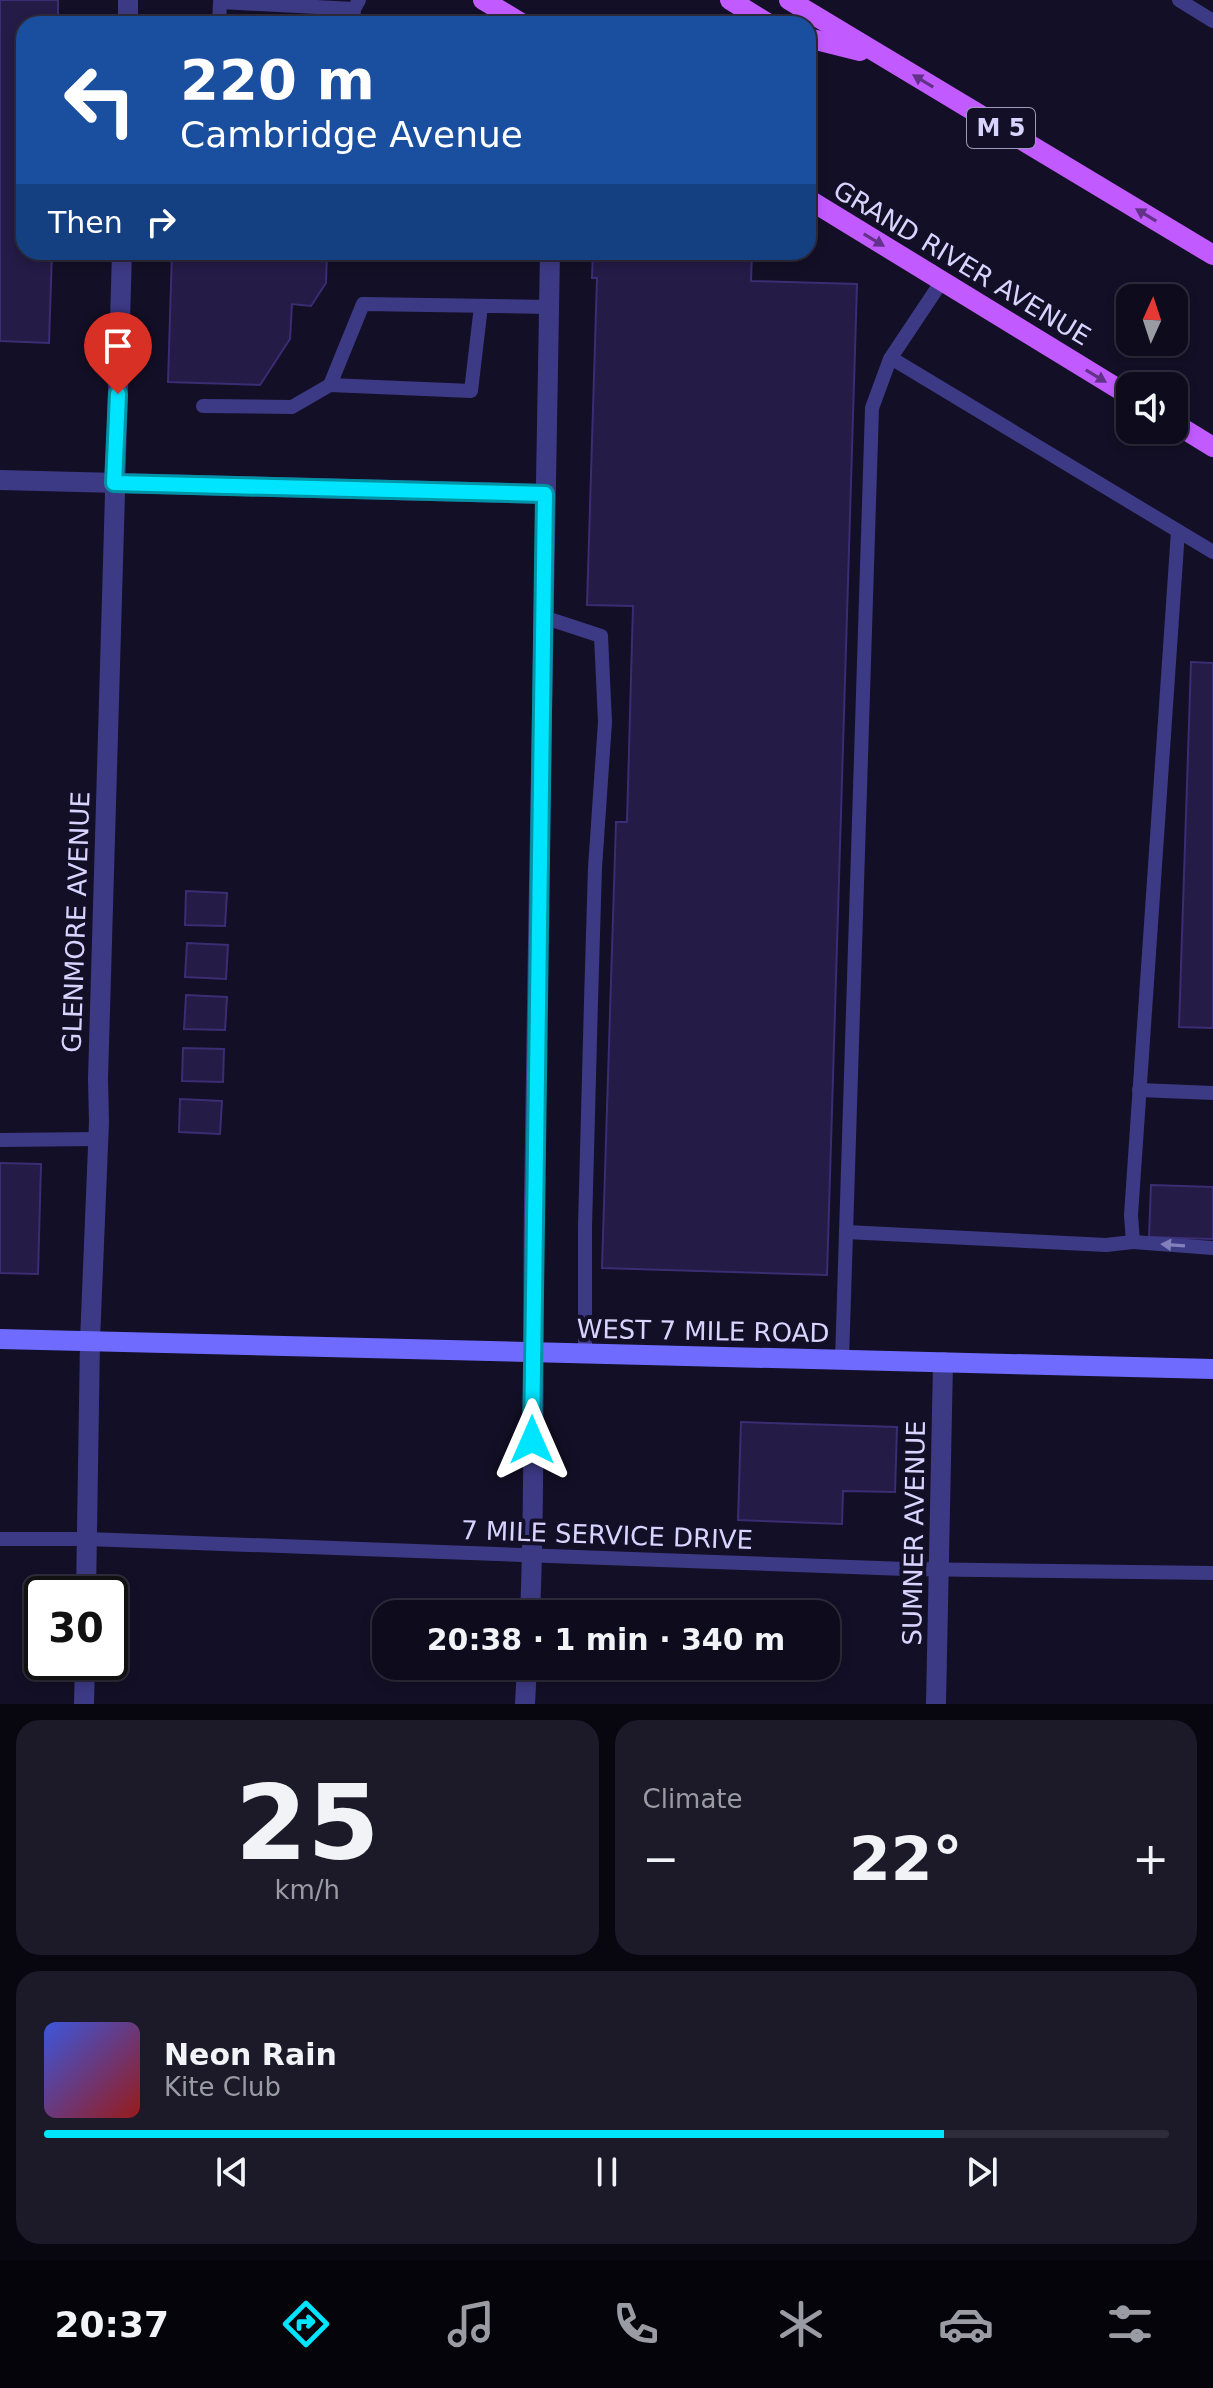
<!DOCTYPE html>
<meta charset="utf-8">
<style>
:root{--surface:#0e0b1c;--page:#1c1929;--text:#f1f3f6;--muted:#9b9ba3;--line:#2e2b3b;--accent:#00e5ff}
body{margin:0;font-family:"DejaVu Sans",sans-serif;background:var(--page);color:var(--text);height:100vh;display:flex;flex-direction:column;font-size:30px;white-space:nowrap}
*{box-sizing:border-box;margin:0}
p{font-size:26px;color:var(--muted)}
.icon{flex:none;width:44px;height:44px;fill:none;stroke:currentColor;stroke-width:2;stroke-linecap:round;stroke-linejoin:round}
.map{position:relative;height:1704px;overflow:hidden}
.details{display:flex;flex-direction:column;gap:16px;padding:16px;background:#08060f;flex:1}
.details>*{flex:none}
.banner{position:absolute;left:16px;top:16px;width:800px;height:244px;border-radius:24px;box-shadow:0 4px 12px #0003,0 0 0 2px var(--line);background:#1a4fa0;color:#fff;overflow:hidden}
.needle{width:52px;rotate:3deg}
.buttons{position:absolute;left:1116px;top:284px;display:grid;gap:16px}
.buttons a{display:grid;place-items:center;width:72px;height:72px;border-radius:16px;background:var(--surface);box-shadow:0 4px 12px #0003,0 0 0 2px var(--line);font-size:40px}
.speed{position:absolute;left:24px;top:1576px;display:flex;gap:16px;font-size:40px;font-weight:700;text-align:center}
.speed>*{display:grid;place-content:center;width:104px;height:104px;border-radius:50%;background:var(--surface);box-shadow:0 4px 12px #0003,0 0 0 2px var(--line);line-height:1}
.speed .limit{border:4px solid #111;border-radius:12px;background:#fff;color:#111}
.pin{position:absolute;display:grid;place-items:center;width:68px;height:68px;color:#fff;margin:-82px -34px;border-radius:50% 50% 50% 0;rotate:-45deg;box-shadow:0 0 8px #0007}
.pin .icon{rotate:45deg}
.me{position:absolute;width:88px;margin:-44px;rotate:0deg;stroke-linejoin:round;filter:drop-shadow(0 0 6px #0008)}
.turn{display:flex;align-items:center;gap:28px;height:168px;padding:0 32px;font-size:36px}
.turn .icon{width:104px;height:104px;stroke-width:2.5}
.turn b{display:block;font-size:56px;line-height:68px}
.then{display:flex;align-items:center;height:76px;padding:0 32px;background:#0003;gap:16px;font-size:30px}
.big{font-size:60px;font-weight:700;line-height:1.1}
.details .tile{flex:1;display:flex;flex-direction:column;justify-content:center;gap:12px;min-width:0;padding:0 28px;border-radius:24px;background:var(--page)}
.details .dial{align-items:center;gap:0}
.dial b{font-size:104px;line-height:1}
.song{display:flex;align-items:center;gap:24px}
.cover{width:96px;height:96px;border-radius:12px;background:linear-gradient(135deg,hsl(230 70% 55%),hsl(0 70% 35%))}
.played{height:8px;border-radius:4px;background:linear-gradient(90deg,var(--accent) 80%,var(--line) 80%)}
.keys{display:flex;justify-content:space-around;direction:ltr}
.heat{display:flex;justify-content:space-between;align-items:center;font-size:44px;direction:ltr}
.details .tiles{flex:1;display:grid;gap:16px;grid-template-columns:1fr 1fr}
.tile:last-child{grid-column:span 2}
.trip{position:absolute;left:372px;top:1600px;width:468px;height:80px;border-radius:24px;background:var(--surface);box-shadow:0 4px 12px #0003,0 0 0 2px var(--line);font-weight:700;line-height:80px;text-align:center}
.menu{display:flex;height:128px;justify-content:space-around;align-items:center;background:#06040b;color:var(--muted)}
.menu .icon{width:56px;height:56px}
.menu .current{color:var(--accent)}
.menu b{font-size:36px;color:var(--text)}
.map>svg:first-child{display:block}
.building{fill:#241b47;stroke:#3b2d73;stroke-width:2}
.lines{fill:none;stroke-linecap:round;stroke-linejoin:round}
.service{stroke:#3d3a85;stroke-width:14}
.minor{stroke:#3d3a85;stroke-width:20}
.secondary{stroke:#6f6bff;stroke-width:20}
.primary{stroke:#c25bff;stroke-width:20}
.oneway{fill:#623188}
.oneway2{fill:#837fbc}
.route-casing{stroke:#0095a6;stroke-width:20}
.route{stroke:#00e5ff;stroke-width:14}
.labels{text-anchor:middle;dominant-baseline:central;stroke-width:8;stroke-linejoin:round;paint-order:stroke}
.shield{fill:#130f26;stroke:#9e99be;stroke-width:2}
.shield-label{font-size:24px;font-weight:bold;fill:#d9d4ff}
.street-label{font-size:26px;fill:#d9d4ff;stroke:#130f26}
</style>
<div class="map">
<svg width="1213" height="1704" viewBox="0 0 1213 1704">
<rect width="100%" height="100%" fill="#130f26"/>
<g class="building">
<polygon points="0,0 58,0 58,24 24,24 24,252 52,252 49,343 0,341"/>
<polygon points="172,252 327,252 326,283 311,306 292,304 290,339 260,385 168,382"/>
<polygon points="593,252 752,252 751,281 857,284 827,1275 602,1268 616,822 627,822 633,606 587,605 597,278 592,278"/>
<polygon points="1191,662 1213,663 1213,1028 1179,1027"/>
<polygon points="186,891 227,893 225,926 185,925"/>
<polygon points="187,943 228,945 226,979 185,977"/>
<polygon points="186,995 227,997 225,1030 184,1029"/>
<polygon points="183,1048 224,1049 223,1082 182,1081"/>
<polygon points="180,1099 222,1101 220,1134 179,1132"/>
<polygon points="0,1163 41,1164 38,1274 0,1273"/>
<polygon points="1151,1185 1213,1187 1213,1239 1149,1237"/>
<polygon points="741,1422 897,1427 895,1492 843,1491 842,1524 738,1520"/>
</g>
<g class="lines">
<g class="service">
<polyline points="1179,0 1213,21"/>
<polyline points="219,24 220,2 354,9"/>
<polyline points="353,24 354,9 359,0"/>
<polyline points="481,306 471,391 330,385 363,304 549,307"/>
<polyline points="891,358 1213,552"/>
<polyline points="203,406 292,407 330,385"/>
<polyline points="543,617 601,636 605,722 595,868 591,1001 585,1227 585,1354"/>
<polyline points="1139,1090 1213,1093"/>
<polyline points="0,1140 98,1139"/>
<polyline points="846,1232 1106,1245 1133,1242 1131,1215 1178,531"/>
<polyline points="1133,1242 1213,1248"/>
<polyline points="842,1360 872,408 890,359 942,281"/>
<polyline points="0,1539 87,1539 906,1569 1213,1573"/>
</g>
<g class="minor">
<polyline points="128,24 128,0"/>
<polyline points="0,480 545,494"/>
<polyline points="86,1594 90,1341 99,1122 98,1079 122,252"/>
<path d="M530,1614c6,-137 2,-274 4,-411 5,-317 9,-634 16,-951"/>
<polyline points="84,1704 85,1662"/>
<polyline points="525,1704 527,1666"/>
<polyline points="936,1704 943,1362"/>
</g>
<polyline class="secondary" points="0,1339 1213,1369"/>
<g class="primary">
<polyline points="483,0 523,24"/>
<polyline points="730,0 769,24"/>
<polyline points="789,0 1213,255"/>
<polyline points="808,38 860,51"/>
<polyline points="808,199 1130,396"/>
<polyline points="1174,423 1213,447"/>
</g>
</g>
<defs><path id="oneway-solid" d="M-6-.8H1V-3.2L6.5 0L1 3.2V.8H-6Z" transform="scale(2)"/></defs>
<g class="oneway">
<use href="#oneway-solid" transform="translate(923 81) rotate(-149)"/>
<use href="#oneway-solid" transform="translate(1146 215) rotate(-149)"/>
<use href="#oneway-solid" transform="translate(874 240) rotate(31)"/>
<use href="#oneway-solid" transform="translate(1096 376) rotate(31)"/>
</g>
<use class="oneway2" href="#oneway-solid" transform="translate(1173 1245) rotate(-176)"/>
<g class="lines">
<g class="route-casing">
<polyline id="route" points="118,394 114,483 545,494 532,1440"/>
</g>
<use href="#route" class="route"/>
</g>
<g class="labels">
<rect class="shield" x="967" y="108" width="68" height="40" rx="6"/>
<g class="shield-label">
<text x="1001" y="128">M 5</text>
</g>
<g class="street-label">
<text transform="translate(962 263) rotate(31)">GRAND RIVER AVENUE</text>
<text transform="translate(76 922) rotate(-88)">GLENMORE AVENUE</text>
<text transform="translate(703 1331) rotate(1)">WEST 7 MILE ROAD</text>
<text transform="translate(914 1533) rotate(-89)">SUMNER AVENUE</text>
<text transform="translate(607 1535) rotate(2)">7 MILE SERVICE DRIVE</text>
</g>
</g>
</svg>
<div class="buttons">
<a><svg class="needle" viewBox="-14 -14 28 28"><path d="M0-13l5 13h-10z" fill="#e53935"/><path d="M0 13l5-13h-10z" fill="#9b9ba3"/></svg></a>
<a><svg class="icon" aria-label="sound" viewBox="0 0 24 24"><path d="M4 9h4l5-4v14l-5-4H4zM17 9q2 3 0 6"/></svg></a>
</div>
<div class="speed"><div class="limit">30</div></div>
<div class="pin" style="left:118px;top:394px;background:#d93025"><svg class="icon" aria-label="arrive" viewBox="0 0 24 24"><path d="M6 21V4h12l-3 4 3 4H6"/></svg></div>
<svg class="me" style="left:532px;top:1440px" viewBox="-20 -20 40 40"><path d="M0-17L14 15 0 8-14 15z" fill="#00e5ff" stroke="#fff" stroke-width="4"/></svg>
<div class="trip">20:38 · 1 min · 340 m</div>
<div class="banner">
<div class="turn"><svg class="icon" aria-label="left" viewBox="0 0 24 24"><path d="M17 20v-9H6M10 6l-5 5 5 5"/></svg><div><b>220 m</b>Cambridge Avenue</div></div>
<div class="then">Then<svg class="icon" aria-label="right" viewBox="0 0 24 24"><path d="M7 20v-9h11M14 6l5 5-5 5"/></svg></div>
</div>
</div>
<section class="details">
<div class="tiles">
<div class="tile dial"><b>25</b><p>km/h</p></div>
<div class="tile"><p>Climate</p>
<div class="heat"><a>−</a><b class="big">22°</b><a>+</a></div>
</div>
<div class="tile">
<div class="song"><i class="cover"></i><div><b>Neon Rain</b><p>Kite Club</p></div></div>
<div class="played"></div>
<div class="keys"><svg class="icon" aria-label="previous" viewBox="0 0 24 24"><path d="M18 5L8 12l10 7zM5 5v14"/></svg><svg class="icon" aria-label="pause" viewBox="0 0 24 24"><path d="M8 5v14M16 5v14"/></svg><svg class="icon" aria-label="next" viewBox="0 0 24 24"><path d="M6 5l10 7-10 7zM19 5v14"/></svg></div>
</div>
</div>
</section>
<nav class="menu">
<b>20:37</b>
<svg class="icon current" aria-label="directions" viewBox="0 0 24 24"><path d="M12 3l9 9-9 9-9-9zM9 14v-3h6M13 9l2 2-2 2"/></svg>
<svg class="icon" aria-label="music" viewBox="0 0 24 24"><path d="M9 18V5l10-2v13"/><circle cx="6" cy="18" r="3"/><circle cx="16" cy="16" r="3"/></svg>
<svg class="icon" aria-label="phone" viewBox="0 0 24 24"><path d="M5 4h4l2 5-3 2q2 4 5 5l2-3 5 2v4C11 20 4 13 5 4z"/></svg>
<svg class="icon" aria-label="climate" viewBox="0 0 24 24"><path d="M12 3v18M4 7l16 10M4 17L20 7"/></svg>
<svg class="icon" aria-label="car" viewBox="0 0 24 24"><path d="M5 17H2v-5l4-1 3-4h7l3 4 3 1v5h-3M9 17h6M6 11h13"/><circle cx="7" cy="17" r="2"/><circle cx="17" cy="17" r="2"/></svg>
<svg class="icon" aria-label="filters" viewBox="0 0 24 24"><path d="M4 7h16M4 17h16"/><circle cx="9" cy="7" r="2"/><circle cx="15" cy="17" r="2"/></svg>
</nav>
